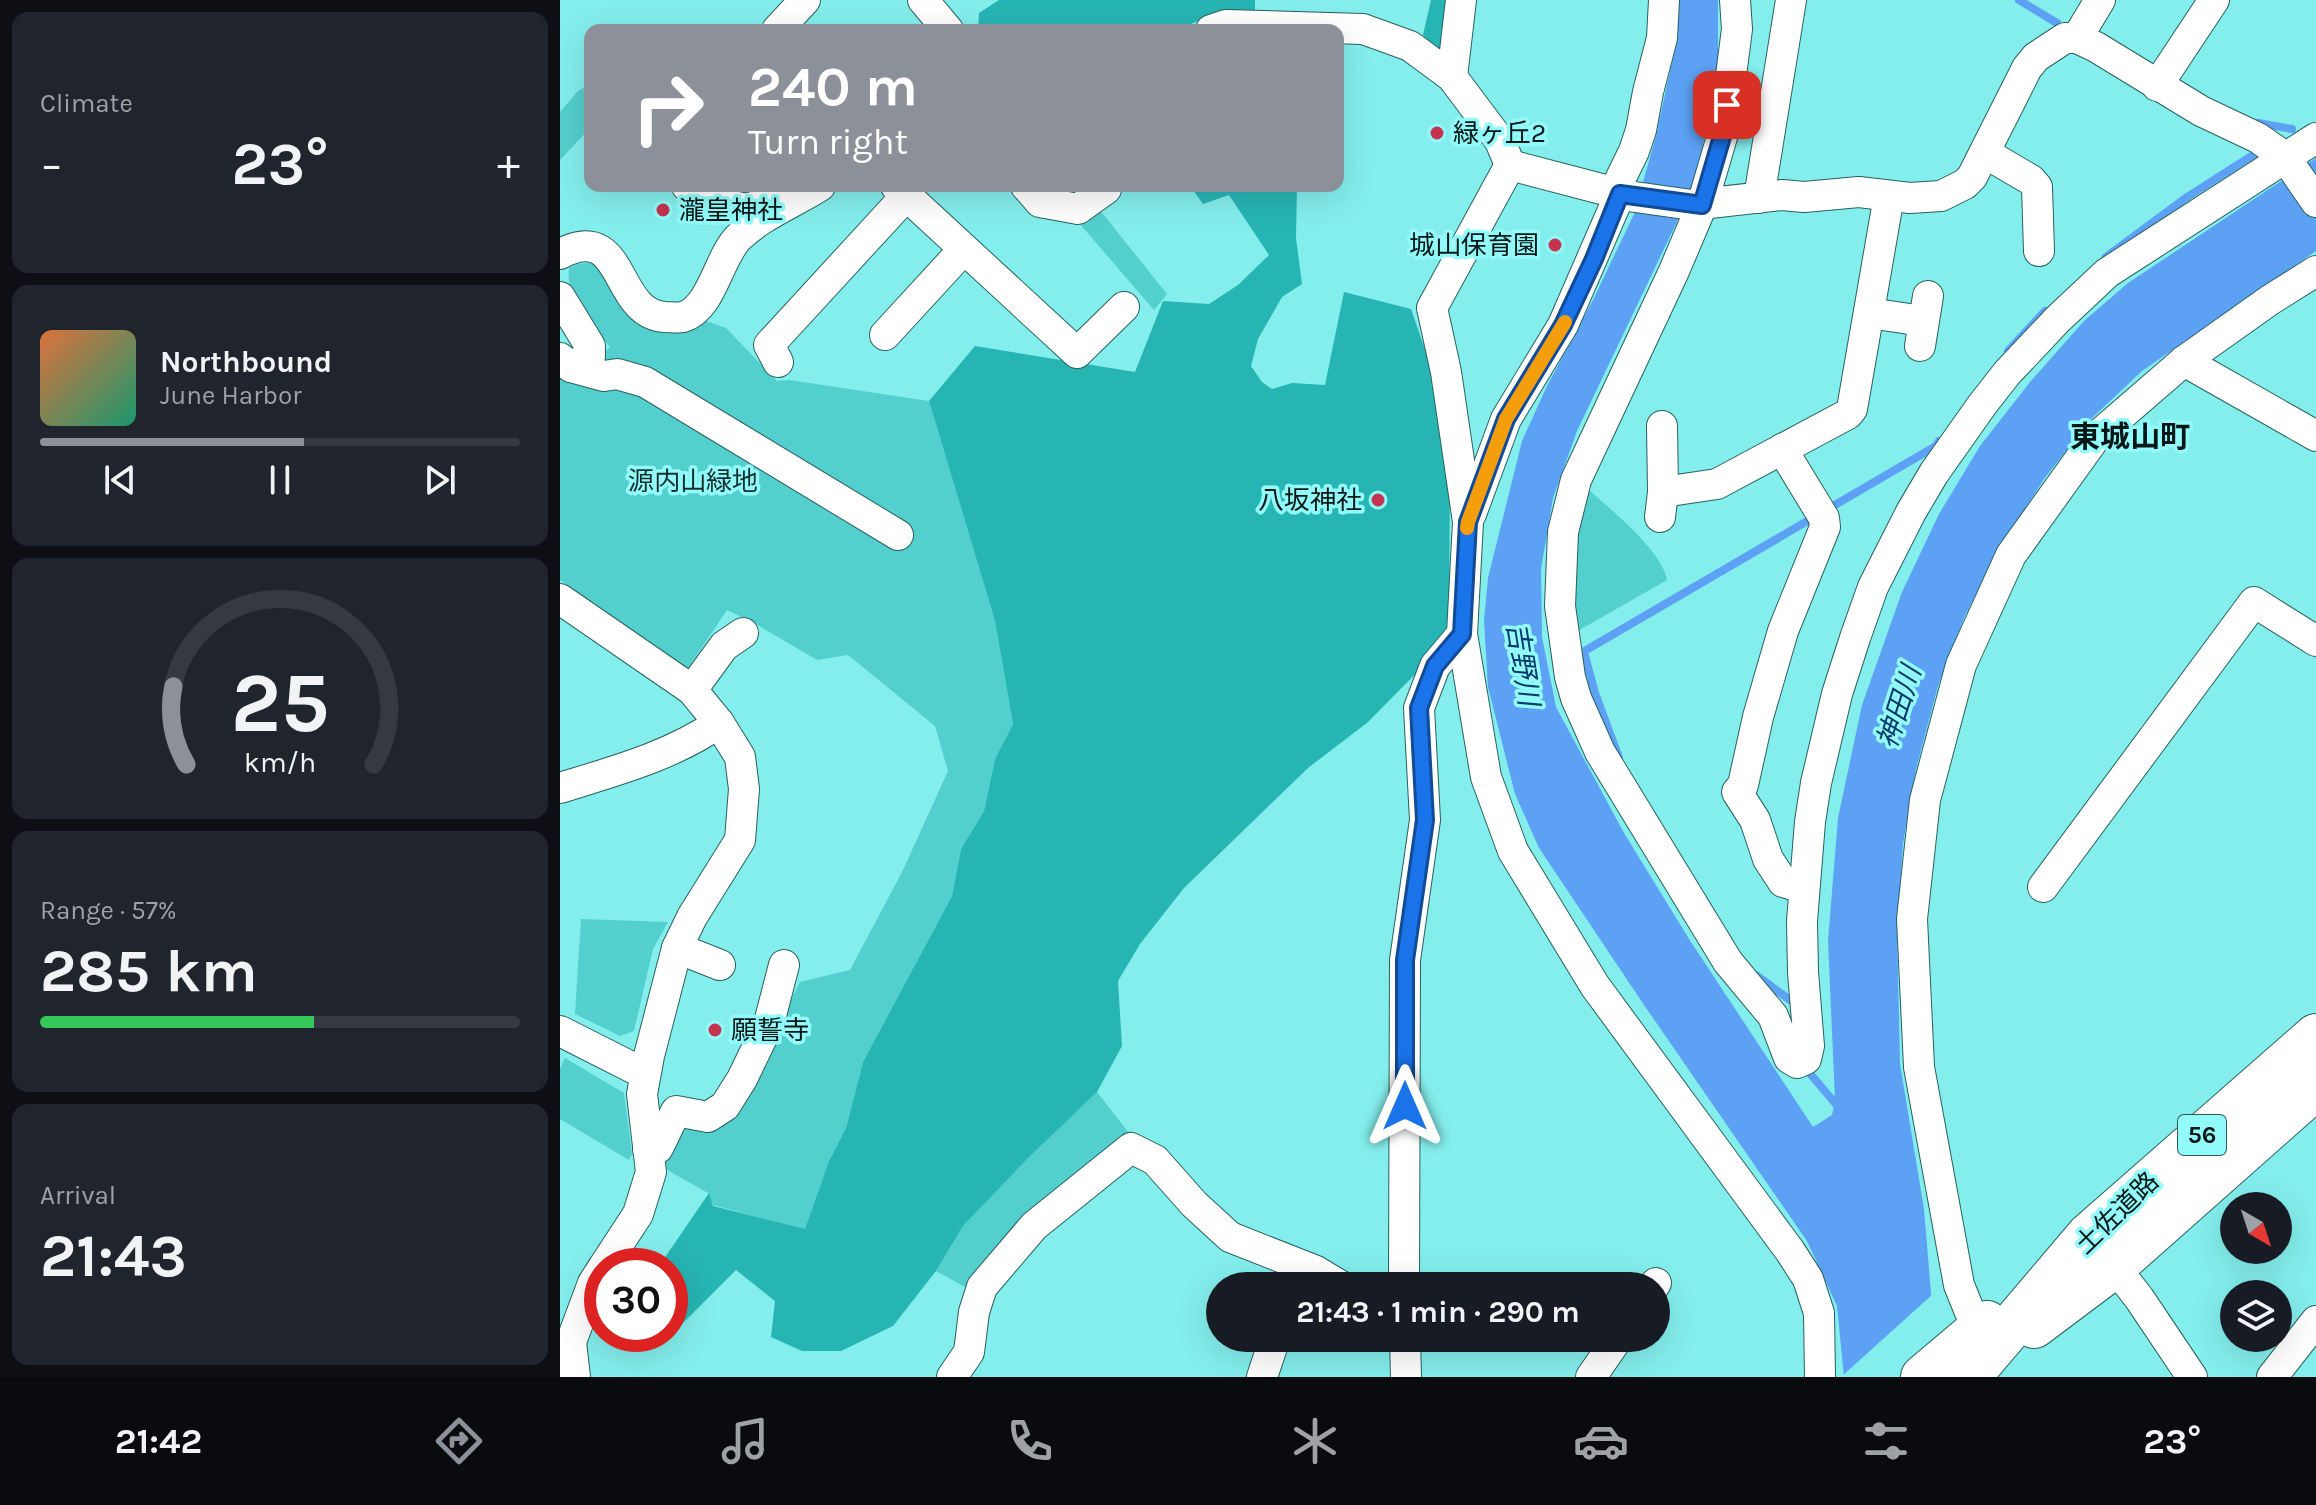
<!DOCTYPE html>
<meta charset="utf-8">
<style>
:root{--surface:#171b24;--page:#20242c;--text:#f1f3f6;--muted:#9ea1a6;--line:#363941;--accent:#8c9099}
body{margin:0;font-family:Karla,"Noto Sans JP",sans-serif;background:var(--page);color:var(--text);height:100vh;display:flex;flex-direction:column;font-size:30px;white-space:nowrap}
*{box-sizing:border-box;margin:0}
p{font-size:26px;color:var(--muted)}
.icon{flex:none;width:44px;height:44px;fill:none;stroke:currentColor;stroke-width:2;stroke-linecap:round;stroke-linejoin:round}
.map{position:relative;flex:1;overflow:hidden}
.side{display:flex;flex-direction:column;gap:12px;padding:12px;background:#0d0f14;width:560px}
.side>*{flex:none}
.top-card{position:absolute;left:24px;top:24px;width:760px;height:168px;border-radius:16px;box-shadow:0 8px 32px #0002;background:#8c9099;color:#fff;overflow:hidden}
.needle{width:52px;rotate:141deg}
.buttons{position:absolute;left:1660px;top:1192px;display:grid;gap:16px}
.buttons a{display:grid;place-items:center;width:72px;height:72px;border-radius:50%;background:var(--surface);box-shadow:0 8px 32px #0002;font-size:40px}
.speed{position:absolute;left:24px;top:1248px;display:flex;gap:16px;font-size:40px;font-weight:700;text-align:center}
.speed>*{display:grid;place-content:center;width:104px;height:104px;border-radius:50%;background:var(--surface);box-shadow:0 8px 32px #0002;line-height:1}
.speed .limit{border:12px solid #d22;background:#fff;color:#111}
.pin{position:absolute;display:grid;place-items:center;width:68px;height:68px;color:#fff;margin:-34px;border-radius:16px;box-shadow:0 4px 12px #0006}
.me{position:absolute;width:88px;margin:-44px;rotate:0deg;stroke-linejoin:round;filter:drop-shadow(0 0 6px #0008)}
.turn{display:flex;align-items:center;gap:28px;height:168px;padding:0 32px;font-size:36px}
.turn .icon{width:104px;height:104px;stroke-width:2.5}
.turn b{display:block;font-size:56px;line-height:68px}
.big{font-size:60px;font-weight:700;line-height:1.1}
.side .tile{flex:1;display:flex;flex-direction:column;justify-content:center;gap:12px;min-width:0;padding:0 28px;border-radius:16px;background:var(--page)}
.side .dial{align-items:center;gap:0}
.dial svg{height:208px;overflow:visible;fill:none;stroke:var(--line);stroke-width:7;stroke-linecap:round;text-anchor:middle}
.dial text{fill:var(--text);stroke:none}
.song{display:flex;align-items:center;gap:24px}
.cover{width:96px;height:96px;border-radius:12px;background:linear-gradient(135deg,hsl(20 70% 55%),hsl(160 70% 35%))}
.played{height:8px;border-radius:4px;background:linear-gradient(90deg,var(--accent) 55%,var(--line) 55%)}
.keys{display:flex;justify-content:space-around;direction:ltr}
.heat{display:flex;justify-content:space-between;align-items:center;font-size:44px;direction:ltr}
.charge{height:12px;border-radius:6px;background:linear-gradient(90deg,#34c759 57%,var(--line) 0)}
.trip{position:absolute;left:646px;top:1272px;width:464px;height:80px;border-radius:40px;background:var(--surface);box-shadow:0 8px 32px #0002;font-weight:700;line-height:80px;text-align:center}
.tabs{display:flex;height:128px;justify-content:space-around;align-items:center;background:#090b0e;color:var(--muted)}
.tabs .icon{width:56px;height:56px}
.tabs .current{color:var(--accent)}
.tabs b{font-size:36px;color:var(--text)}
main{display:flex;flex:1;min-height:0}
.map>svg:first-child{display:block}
.green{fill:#53cfce}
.forest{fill:#27b5b4}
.water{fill:#5ca1f3}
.pier{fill:#84eeec}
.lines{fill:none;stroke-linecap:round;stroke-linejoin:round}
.stream{stroke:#5ca1f3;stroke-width:8}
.minor-casing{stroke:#286160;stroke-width:32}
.highway-casing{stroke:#286160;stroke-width:46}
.minor{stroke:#fff;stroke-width:30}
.highway{stroke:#fff;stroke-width:44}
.route-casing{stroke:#114b97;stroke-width:20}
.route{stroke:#1a73e8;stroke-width:14}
.slow{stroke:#f59e0b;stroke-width:14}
.poi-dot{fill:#c43350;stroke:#92fbf9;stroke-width:3}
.labels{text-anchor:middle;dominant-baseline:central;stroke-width:7;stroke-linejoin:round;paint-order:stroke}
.shield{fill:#92fbf9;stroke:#2c5b5a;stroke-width:2}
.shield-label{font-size:24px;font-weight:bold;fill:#011616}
.poi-label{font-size:26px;fill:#011616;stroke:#92fbf9;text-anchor:start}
.park-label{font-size:26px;fill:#143030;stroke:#92fbf9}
.street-label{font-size:26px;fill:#011616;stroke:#92fbf9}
.water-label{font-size:28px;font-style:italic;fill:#08396c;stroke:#92fbf9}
.quarter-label{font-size:30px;font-weight:bold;fill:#011616;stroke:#92fbf9}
</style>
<main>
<section class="side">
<div class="tile"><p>Climate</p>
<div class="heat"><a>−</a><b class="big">23°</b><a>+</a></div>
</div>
<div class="tile">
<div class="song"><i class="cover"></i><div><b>Northbound</b><p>June Harbor</p></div></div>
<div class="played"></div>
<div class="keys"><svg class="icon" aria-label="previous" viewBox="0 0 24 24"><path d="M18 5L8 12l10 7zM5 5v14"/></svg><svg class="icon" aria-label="pause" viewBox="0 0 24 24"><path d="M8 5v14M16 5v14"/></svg><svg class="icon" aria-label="next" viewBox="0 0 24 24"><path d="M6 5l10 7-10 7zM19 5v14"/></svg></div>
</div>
<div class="tile dial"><svg viewBox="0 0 100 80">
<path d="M14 69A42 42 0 1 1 86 69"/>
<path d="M14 69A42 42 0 0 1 9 39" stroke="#8c9099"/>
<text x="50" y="56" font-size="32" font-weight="700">25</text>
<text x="50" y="72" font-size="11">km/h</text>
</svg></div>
<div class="tile"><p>Range · 57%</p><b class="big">285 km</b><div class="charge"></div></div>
<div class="tile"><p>Arrival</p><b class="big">21:43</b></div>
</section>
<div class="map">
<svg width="1756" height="1377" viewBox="0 0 1756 1377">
<rect width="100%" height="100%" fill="#84eeec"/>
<g class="green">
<polygon points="30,84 30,128 0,160 0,112 18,91"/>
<polygon points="539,209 607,294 594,310 519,223"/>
<path d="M28,263l9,2 97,62 12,-6 20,7 51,53 12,-1 140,21 66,220 18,103 -18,35 -11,52 -23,38 -9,47 -89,166 -17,66 -17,33 -24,69 -92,-25 -5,-12 -46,-26 17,-42 68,-39 53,-104 50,-12 53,-100 45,-99 -13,-45 -87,-71 -31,5 -63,-37 -27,-13 -43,64 -124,-94v-206l13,8 37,-35c-18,-22 -45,-49 -41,-79l9,-4z"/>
<path d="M1024,486c24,21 78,64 83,94l-91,52 -8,-58z"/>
<polygon points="21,919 108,922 93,949 74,1031 60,1036 15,1014"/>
<polygon points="5,1058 64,1093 72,1154 69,1160 0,1119 0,1069"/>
<polygon points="537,1092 569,1133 522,1169 412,1291 376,1271 403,1226 469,1156"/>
</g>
<g class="forest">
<polygon points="439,0 695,0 695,11 642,19 618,30 418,30 419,13"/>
<polygon points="871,0 895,0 888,65 863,35"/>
<polygon points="630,186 737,186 736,238 742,284 722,297 698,339 691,366 702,382 712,389 732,383 765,385 784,292 851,309 873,373 890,444 889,640 808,722 748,768 624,888 580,944 558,981 562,1046 537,1092 469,1157 403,1226 376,1271 333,1326 281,1351 242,1351 211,1337 215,1301 176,1270 118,1328 110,1324 110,1266 99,1266 149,1193 153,1206 245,1229 269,1161 286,1128 303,1062 392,896 401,849 424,811 435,759 453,724 435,621 369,401 415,346 575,372 603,301 649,304 678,285 709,255 669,195 643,204"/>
</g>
<polygon class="water" points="1117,0 1158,0 1158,71 1135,184 1017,431 993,498 981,569 982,637 996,707 1064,833 1129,939 1253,1127 1272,1115 1275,1100 1268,941 1278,818 1302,705 1342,592 1379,514 1420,446 1470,382 1524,321 1568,283 1756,158 1756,251 1582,371 1530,420 1484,479 1441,546 1404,618 1378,686 1356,769 1343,844 1337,931 1340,1064 1364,1209 1378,1377 1284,1377 1277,1306 1247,1241 1084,1005 979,848 955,794 928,687 924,621 928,578 962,441 987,386 1034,298 1074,214 1096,136 1118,34"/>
<polygon class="pier" points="1374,1293 1382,1377 1281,1377"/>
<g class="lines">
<g class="stream">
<polyline points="1459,0 1497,23"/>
<polyline points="1698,123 1732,129"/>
<polyline points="1546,257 1627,197 1696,153"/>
<polyline points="1448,351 1485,311"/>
<polyline points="1024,652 1035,693 1059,758"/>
<polyline points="1017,660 1016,656 1376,446 1379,441"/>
<polyline points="1196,975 1234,1003"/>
<polyline points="1247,1070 1280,1109"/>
</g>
<g class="minor-casing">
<g id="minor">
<polyline points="363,0 388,30"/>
<polyline points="1175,0 1177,29 1164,130 1142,205 1114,271 1016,480 1003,532 1000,606 1010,677 1016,698 1040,752 1168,962 1213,1016 1229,1058 1237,1063 1246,1059 1249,1046 1243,972 1242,921 1250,822 1256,783 1277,694 1295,638 1313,587 1351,512 1374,473 1422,405 1447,373 1498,319 1547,273 1756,138"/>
<polyline points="217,30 245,0"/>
<polyline points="651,30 666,25 803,29 850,46 892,77 940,141 950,165"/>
<polyline points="1517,38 1540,0"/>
<polyline points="892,77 901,0"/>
<polyline points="1597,86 1654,0"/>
<polyline points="1425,153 1471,180 1477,187 1479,251"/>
<polyline points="950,165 872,308 886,372 908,522 902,634 926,777 953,851 1035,986 1230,1251 1248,1279 1259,1313 1260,1377"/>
<polyline points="950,165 1068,196 1132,205 1222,195 1244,197 1299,192 1350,198 1381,196 1405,184 1412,177 1467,68 1476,57 1505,38 1517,38 1536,47 1641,111 1698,138 1725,157 1756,202"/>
<polyline points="127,186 153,201 186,209 221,199"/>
<polyline points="336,186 517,353 564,307"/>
<polyline points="466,186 480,202 518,209 546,189 546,186"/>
<polyline points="1054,192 1074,151 1081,130 1088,92 1102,38 1104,0"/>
<polyline points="1199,198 1231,0"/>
<path d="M0,254c67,-35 52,60 105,63 6,0 12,1 18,0 29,-9 35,-58 55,-79 22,-22 55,-35 82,-52"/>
<polyline points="0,297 30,346 30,356 11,367"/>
<polyline points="1309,313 1363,321"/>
<polyline points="325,335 404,249"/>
<polyline points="1360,346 1368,296"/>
<polyline points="0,358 11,367 44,376 57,374 85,382 338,535"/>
<polyline points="1624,361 1756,436"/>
<polyline points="218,362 209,345 346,196"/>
<polyline points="1222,449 1264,518 1265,527 1223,631 1198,717 1183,785 1177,792 1195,820 1208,859 1223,882 1243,888"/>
<polyline points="1103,492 1157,484 1288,414 1292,409 1329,196"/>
<polyline points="911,514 946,419 1003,325 1060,194"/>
<polyline points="1100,517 1103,492 1102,426"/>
<polyline points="0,599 132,690 159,723 180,757 184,789 180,840 132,917 117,948 89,1056 82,1094 91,1172 78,1214 44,1266"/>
<polyline points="132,690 164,646 183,633"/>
<path d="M0,788c55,-17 111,-32 159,-65"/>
<polyline points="1483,887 1694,602 1756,641"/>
<polyline points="117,948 160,965"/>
<polyline points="0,1031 85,1074"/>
<polyline points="88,1149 98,1148 116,1111 148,1117 165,1106 182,1079 209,1023 224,965"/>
<polyline points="1543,1252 1579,1298 1632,1377"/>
<polyline points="844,1286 845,960 865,820 859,708 875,666 902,634"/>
<polyline points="1094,1286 1096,1283"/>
<polyline points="1418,1332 1399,1285 1359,1067 1352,919 1365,800 1401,665 1451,555 1535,438 1624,361 1710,300 1756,271"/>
<polyline points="845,1338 846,1377"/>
<polyline points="15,1377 11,1342 33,1283 42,1269"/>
<polyline points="392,1377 409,1352 414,1312 422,1287 474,1226 571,1148 595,1160 634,1204 670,1237 756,1271 781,1286"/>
<polyline points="702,1377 715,1338"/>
<polyline points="1031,1377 1058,1338"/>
<polyline points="1712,1377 1756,1321"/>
</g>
</g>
<g class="highway-casing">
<g id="highway">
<polyline points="1474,1326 1554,1266 1756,1087"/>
<polyline points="1410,1375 1529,1235 1756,1036"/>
<polyline points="1363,1377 1427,1323"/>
</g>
</g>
<use href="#minor" class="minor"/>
<use href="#highway" class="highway"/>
</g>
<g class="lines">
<g class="route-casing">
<polyline id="route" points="845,1106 845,960 865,820 859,708 875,666 902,634 908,522 946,419 1003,325 1034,259 1060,194 1142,205 1164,130 1167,105"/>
</g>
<use href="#route" class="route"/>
<polyline class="slow" points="907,528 908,522 946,419 1005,322"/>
</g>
<g class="poi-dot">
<circle cx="877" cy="133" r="8"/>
<circle cx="103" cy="210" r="8"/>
<circle cx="995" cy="245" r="8"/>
<circle cx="818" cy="500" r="8"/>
<circle cx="155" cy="1030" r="8"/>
</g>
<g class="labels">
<rect class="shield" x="1618" y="1115" width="48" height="40" rx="6"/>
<g class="shield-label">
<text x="1642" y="1135">56</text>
</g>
<g class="poi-label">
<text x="893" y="133">緑ヶ丘2</text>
<text x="119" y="210">瀧皇神社</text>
<text x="979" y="245" text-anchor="end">城山保育園</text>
<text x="802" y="500" text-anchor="end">八坂神社</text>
<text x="171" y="1030">願誓寺</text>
</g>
<g class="park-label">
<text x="133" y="481">源内山緑地</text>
</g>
<g class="street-label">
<text transform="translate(1557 1213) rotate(-44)">土佐道路</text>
</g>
<g class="water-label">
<text transform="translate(963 664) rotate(81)">吉野川</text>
<text transform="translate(1339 707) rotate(-72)">神田川</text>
</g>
<g class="quarter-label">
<text x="1570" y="437">東城山町</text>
</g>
</g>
</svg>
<div class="buttons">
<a><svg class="needle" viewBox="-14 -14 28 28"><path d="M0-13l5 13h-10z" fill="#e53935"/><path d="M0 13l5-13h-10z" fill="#9ea1a6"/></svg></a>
<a><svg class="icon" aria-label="layers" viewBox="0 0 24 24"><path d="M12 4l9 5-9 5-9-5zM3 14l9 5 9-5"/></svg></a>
</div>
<div class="speed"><div class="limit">30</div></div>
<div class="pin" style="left:1167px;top:105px;background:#d93025"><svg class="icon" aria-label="arrive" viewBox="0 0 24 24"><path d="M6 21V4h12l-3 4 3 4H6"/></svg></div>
<svg class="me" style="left:845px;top:1106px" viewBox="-20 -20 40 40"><path d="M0-17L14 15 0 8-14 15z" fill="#1a73e8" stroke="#fff" stroke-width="4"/></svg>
<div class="trip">21:43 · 1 min · 290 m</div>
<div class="top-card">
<div class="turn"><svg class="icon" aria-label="right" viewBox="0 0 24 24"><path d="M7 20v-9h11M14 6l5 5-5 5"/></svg><div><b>240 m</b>Turn right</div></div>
</div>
</div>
</main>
<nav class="tabs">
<b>21:42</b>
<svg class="icon current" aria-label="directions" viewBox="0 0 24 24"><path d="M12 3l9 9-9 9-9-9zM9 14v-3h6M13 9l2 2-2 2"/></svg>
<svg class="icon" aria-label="music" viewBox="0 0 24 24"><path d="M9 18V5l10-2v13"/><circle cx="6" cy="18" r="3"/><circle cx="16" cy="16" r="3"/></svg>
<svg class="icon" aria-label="phone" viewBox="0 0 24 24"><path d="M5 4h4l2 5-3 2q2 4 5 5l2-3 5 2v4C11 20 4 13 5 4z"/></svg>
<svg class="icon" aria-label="climate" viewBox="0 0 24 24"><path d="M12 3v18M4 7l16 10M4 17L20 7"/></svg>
<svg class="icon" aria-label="car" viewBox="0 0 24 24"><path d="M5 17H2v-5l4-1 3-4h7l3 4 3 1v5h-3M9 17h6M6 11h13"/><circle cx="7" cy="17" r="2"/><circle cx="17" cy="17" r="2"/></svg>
<svg class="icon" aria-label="filters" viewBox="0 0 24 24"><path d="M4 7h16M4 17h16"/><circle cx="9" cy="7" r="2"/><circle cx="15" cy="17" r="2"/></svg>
<b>23°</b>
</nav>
